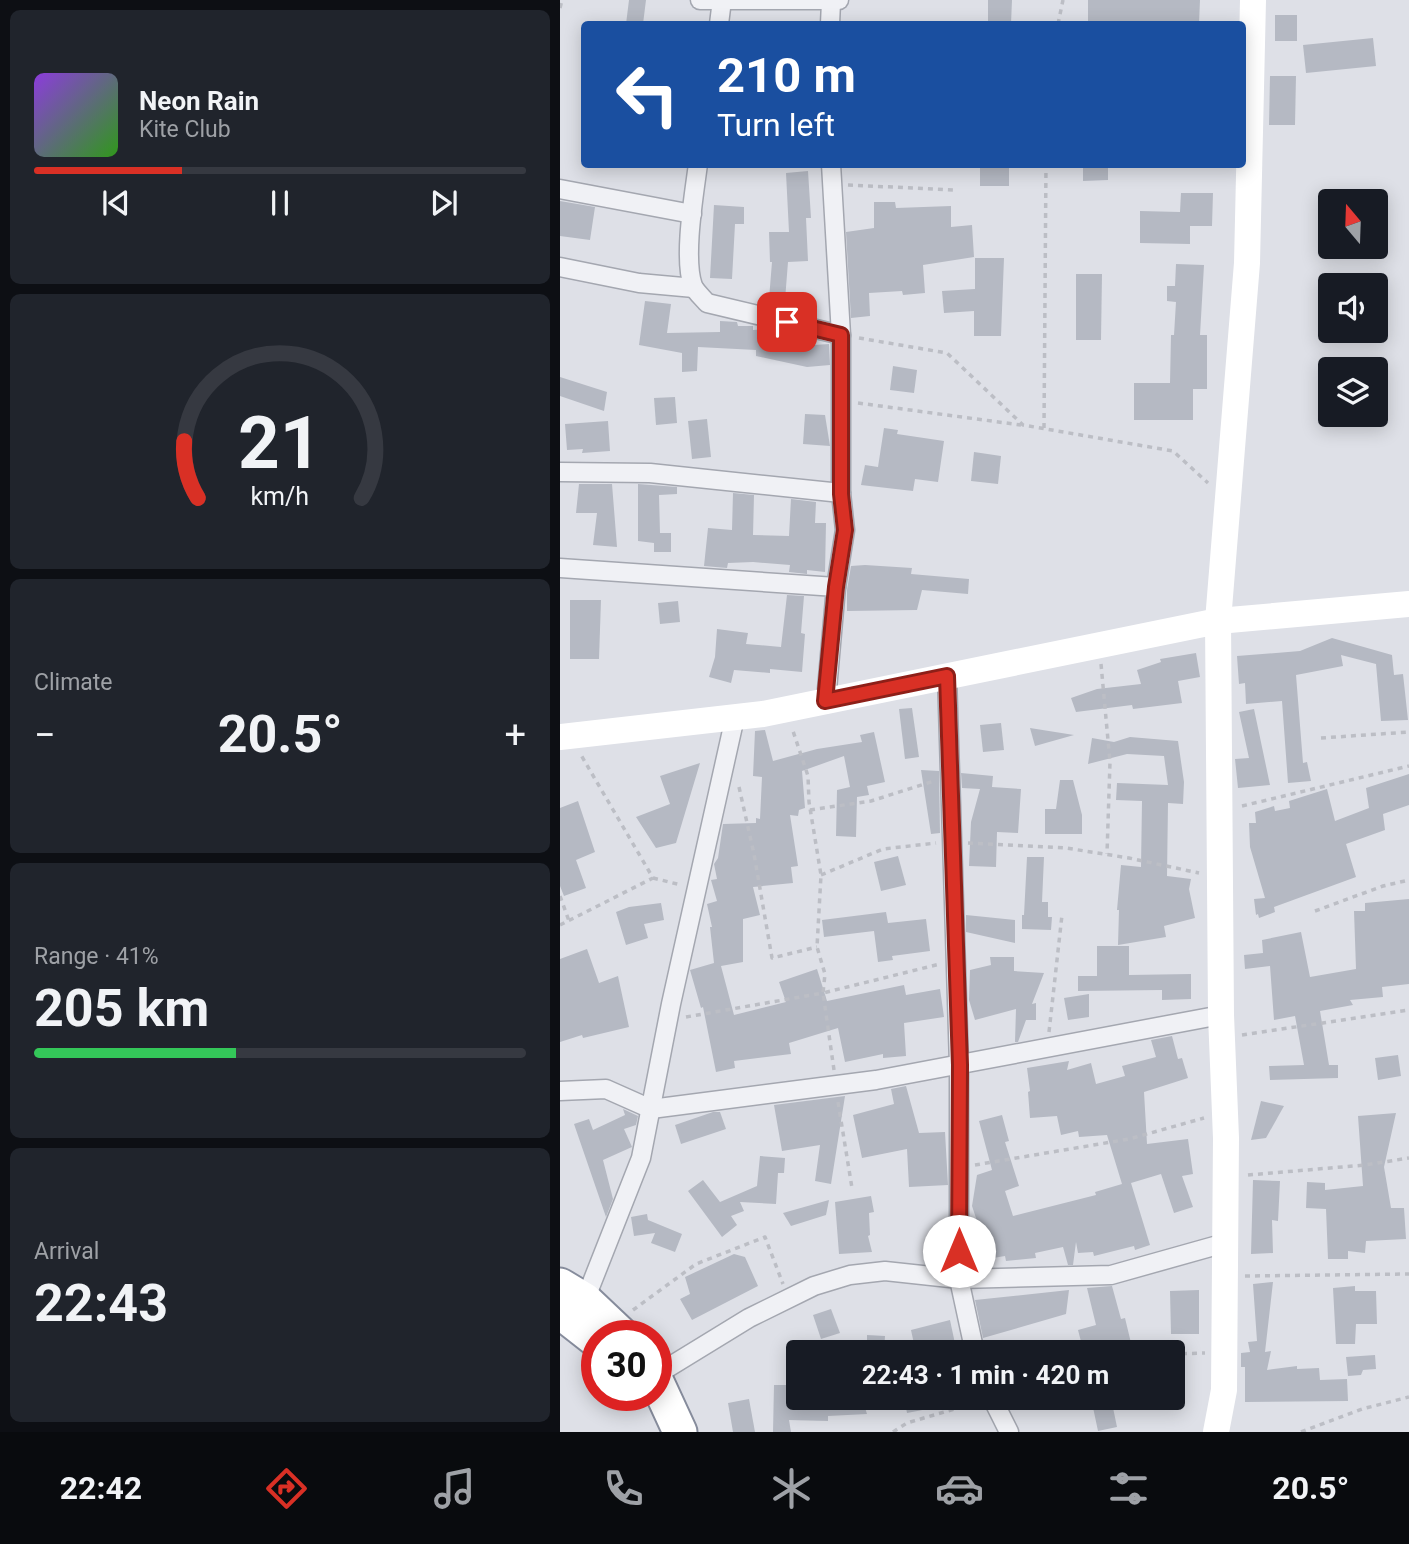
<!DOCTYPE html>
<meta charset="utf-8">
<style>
:root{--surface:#171b24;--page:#20242c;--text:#f1f3f6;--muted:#9ea1a6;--line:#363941;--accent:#d93025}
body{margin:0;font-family:Roboto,sans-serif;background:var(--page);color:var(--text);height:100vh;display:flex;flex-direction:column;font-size:26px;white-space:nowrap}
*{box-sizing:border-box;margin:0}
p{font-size:23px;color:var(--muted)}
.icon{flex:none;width:38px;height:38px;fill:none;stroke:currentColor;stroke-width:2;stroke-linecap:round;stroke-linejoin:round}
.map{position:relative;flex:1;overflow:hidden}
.drawer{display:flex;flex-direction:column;gap:10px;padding:10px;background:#0d0f14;width:560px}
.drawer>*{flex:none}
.hud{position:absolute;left:21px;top:21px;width:665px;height:147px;border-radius:7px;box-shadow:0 4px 18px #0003;background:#1a4fa0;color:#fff;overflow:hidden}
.needle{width:46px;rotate:341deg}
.tools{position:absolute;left:758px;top:189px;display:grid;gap:14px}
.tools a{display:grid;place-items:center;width:70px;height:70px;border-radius:7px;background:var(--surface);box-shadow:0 4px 18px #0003;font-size:35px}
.speed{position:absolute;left:21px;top:1320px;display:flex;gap:14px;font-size:35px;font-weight:700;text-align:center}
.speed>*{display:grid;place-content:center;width:91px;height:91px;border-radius:50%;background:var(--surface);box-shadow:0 4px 18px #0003;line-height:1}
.speed .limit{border:10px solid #d22;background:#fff;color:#111}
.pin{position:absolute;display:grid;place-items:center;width:60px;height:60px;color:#fff;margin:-30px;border-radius:14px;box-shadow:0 4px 10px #0006}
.me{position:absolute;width:77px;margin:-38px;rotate:0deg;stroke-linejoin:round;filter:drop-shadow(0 0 5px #0008)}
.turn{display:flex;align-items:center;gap:24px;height:147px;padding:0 21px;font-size:32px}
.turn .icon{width:91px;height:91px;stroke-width:2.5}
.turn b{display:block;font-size:49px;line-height:60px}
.big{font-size:52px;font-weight:700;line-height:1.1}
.drawer .tile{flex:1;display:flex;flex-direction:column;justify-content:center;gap:10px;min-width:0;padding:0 24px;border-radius:10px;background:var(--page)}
.drawer .dial{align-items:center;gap:0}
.dial svg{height:182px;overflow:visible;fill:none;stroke:var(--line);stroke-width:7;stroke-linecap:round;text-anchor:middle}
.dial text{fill:var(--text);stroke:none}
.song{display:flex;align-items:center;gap:21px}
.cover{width:84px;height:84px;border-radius:10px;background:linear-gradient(135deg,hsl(270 70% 55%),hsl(110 70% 35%))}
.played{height:7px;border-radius:4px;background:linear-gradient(90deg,var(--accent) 30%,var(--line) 30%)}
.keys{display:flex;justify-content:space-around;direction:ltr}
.heat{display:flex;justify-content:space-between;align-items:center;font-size:38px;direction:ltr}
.charge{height:10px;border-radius:5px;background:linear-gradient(90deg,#34c759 41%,var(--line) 0)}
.trip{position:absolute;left:226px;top:1340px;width:399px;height:70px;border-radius:7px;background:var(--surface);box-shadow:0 4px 18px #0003;font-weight:700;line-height:70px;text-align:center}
.menu{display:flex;height:112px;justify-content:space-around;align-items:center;background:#090b0e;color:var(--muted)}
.menu .icon{width:49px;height:49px}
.menu .current{color:var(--accent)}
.menu b{font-size:32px;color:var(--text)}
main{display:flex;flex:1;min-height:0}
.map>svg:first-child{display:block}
.building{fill:#b5b9c3}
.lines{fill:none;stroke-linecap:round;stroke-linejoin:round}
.street-casing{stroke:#a4a7b0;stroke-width:21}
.highway-casing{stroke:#868c9c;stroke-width:37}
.path{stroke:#bcbec5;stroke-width:3.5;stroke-dasharray:5 5;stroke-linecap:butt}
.street{stroke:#f0f1f5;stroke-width:18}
.secondary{stroke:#fff;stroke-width:26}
.highway{stroke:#fff;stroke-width:33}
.route-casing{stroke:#8d1f18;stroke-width:18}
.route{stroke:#d93025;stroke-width:12}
</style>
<main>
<section class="drawer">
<div class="tile">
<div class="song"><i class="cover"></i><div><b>Neon Rain</b><p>Kite Club</p></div></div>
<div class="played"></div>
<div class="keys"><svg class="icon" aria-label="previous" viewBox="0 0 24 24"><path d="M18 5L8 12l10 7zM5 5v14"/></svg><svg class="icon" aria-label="pause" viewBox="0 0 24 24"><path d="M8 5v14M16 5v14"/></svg><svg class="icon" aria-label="next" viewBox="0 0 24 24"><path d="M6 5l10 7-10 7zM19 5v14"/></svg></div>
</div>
<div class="tile dial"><svg viewBox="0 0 100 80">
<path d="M14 69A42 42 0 1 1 86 69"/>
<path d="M14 69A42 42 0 0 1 8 44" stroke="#d93025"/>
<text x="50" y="56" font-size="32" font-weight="700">21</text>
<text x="50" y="72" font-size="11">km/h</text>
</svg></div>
<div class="tile"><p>Climate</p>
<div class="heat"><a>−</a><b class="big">20.5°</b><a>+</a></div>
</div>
<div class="tile"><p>Range · 41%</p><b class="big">205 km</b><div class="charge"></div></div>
<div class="tile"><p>Arrival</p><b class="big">22:43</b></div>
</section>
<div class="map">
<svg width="849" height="1432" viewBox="0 0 849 1432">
<rect width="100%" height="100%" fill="#dee0e7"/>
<g class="building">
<polygon points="69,0 86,0 83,24 66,24"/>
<polygon points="428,0 452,0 451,24 428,24"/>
<polygon points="528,0 640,0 639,24 528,24"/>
<rect x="715" y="15" width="22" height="26"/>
<polygon points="813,38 816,66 746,73 743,45"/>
<polygon points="710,76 736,76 735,125 709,125"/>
<rect x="420" y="164" width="29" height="22"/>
<polygon points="523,164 548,164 548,180 523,181"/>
<polygon points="248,171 251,218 246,218 248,261 228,262 225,300 209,299 212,262 210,262 209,232 229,232 226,173"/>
<polygon points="621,193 653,193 652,226 630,226 630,244 580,243 580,211 620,212"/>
<polygon points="0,201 35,207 30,240 0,236"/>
<polygon points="314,202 335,202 336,208 391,206 391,227 412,225 414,257 363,265 365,293 343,295 342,291 309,293 310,316 291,318 286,232 314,228"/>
<polygon points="154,205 184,207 184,224 175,224 172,279 150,278"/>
<polygon points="415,258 444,258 441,336 414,336 414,311 384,313 382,291 415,289"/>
<polygon points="616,264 644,265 640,335 647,335 647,389 633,389 633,420 574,420 574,383 610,383 611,335 614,335 616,302 607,301 607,286 615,286"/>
<polygon points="516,274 542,274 541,340 516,340"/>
<polygon points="85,301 111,304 107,333 160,332 160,321 177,322 178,326 193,326 193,330 209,329 214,331 213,333 240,340 239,346 269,344 270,365 247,367 196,356 196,350 138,347 137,371 122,372 122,353 79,345"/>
<polygon points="333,366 357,370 354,393 330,390"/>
<polygon points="0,377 47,392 44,411 0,396"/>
<polygon points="115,397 117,423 96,425 94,398"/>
<polygon points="245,414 265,415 270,446 243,444"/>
<polygon points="147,419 151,457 132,459 128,421"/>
<polygon points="48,421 50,451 22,453 23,449 7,450 5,424"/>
<polygon points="324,428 338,430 337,434 384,441 378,482 355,479 353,491 301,485 305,465 318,467"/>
<polygon points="414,452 441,456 438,484 411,481"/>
<polygon points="19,484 52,484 57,547 33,545 37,513 16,513"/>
<polygon points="78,484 117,487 117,494 99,495 100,533 111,533 111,552 94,552 94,543 78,541"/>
<polygon points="173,493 194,495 193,535 229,536 231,499 256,502 255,523 266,523 265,572 247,570 247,574 229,572 230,565 193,562 168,563 167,568 144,566 148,528 172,530"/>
<polygon points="305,565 352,568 351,574 409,579 408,594 362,590 357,610 287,611 287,590 291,566"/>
<polygon points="227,595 244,596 241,633 245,634 242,672 210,669 210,673 174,670 171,683 149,677 155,657 157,629 188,633 186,644 221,647"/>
<polygon points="10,600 41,600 39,659 10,659"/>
<polygon points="118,601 120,622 100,624 98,603"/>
<polygon points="772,638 832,655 834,675 843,674 848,720 821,721 816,664 781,655 783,666 736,675 743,763 747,762 751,781 728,783 722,701 686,704 685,683 679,684 677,656 740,651"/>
<polygon points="636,653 640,677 618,681 622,703 573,709 572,705 516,712 511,698 537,689 581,684 577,670 601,662 600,659"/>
<polygon points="352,708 359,757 345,759 339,709"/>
<polygon points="694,709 710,785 678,788 675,759 689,758 679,712"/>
<polygon points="441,723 444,750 423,752 420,725"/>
<polygon points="470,728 514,735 475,746"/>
<polygon points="205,730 213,761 257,749 302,742 300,735 314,732 325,782 307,786 309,795 297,797 296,837 276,836 277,790 290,787 284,756 242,771 245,808 239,810 238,816 230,815 238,866 231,867 233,883 193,887 200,915 183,919 183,962 161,966 174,1015 226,1002 219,982 257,969 267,1001 344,985 346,995 380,989 384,1017 344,1023 346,1056 323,1058 323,1054 285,1062 278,1028 229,1043 231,1054 174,1061 175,1068 156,1072 143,1007 141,1008 130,970 154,963 150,927 152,927 147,904 157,901 151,880 157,879 154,864 158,858 163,824 196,823 196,818 200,819 202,777 193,776 195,731"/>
<polygon points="570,737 618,741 624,782 623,804 608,803 607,876 631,879 629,889 635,918 604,926 606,937 558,945 559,910 557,910 561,865 581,867 582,801 556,800 557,783 608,785 604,756 567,754 528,764 532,738 554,742"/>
<polygon points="140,763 116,843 96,848 76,817 110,804 100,776"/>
<polygon points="361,770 379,771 380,833 371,834"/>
<polygon points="401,773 433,776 432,787 461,789 458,833 437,832 436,867 409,866 411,822 420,789 402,788"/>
<polygon points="849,774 849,805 823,814 825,830 786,844 796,877 714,907 715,912 699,918 698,914 696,915 694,899 705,898 690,847 689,823 696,823 695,812 714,806 715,811 730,808 729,801 767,789 775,821 809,808 806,788"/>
<polygon points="500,780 513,780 522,815 522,834 485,834 485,809 496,809"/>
<polygon points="18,801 35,852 16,860 26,888 4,896 0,886 0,808"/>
<polygon points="338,856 346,885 321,891 314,862"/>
<polygon points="467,857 484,857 482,902 488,902 488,917 492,917 491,930 462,929 462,915 464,915"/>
<polygon points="849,899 849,984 822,987 823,997 790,1000 793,1005 760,1011 769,1065 778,1065 778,1078 710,1080 709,1066 744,1065 735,1016 714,1020 710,966 685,969 684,955 703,953 702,940 741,932 750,977 796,969 794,911 805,911 805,903"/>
<polygon points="101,903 104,920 84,924 88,938 66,945 56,912 69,907"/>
<polygon points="326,912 328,923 366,919 370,951 332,956 333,960 318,962 314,931 264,937 262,920"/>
<polygon points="406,915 455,920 455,943 406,932"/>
<polygon points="537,946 569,946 569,975 631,974 631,999 602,1000 602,990 518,991 518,976 537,976"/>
<polygon points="27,949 39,983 58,976 69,1027 23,1038 22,1035 0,1042 0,959"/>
<polygon points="430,957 454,957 454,971 484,973 472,1004 476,1003 476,1020 466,1020 458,1042 455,1042 456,1009 415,1020 409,1000 410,970 431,965"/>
<polygon points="529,994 529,1017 508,1020 504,998"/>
<polygon points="612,1036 618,1059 622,1058 628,1078 584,1092 587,1144 628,1139 633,1174 622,1176 633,1207 614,1213 601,1174 571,1183 590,1245 575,1250 574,1246 534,1256 533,1252 518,1253 516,1242 513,1265 508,1265 503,1247 475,1253 476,1258 446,1261 445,1256 421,1260 416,1231 420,1230 412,1206 417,1175 432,1170 419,1121 442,1115 449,1141 445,1142 459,1186 445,1191 453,1216 536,1195 535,1192 562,1184 547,1135 519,1137 518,1131 501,1135 497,1116 470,1118 468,1092 470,1091 467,1068 509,1061 507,1070 531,1063 536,1084 565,1076 562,1066 596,1057 591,1040"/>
<polygon points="838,1055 841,1076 818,1080 815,1058"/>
<polygon points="346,1086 359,1133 385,1132 388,1185 349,1187 347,1149 302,1158 293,1115 334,1104 331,1089"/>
<polygon points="285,1096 271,1184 255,1181 260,1145 222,1151 214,1105"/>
<polygon points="701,1101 724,1106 706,1138 691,1140"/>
<polygon points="63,1109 78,1116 76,1125 64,1129 72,1147 43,1160 53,1199 46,1217 14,1124 29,1119 33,1130 65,1115"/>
<polygon points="153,1112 160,1112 166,1129 121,1144 115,1125"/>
<polygon points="836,1113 824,1167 831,1208 844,1208 846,1239 806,1241 805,1253 788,1251 788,1259 768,1259 766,1209 746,1208 747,1182 765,1183 765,1190 803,1186 798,1116"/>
<polygon points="200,1156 225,1158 224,1173 218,1173 216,1204 180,1202 184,1211 171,1216 177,1225 162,1237 128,1191 143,1180 160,1202 197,1186"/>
<polygon points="693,1180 720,1181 718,1221 712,1220 713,1253 691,1254"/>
<polygon points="311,1196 314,1212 309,1213 310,1235 308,1236 312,1252 279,1254 275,1202"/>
<polygon points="269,1200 266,1215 231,1226 223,1213"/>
<polygon points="87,1214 88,1220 122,1234 115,1252 91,1243 95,1233 74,1236 71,1217"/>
<polygon points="174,1254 185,1257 198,1286 132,1320 120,1299 130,1294 125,1277"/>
<polygon points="713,1282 705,1352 711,1351 707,1370 737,1366 737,1369 759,1368 760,1380 787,1379 788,1401 685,1402 685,1367 681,1367 681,1353 690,1352 688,1342 697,1341 693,1284"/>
<polygon points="552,1286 561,1319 565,1318 571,1343 533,1353 524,1353 518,1330 536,1325 527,1288"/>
<polygon points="795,1286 795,1291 816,1291 817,1324 796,1324 795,1344 776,1344 773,1288"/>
<polygon points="509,1290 506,1314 423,1338 415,1300"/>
<polygon points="639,1290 639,1334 611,1334 610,1291"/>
<polygon points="271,1309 280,1333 261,1339 253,1315"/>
<polygon points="390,1320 397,1353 356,1353 351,1330"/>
<polygon points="307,1335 325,1336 324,1353 307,1353"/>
<polygon points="815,1355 816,1369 803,1370 801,1375 788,1376 786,1357"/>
<polygon points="214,1385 238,1385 238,1398 302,1398 307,1414 268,1416 268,1421 229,1420 231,1432 213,1432"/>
<polygon points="344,1398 387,1398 388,1405 347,1413"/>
<polygon points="531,1398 551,1398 557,1427 538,1431"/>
<polygon points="189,1399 195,1432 173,1432 168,1403"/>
</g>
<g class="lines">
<g class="street-casing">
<g id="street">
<polyline points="140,0 279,0"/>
<polyline points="159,24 162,0"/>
<polyline points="270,24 271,2"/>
<path d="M138,164c-4,31 -15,94 -5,122 3,6 10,12 14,17l134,32"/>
<polyline points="271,164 281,335 281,493"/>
<polyline points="0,189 132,214"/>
<polyline points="0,267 79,283 134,288"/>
<polyline points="0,472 90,473 281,493 285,530 276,587"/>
<polyline points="0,568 276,587 266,701"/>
<polyline points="387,676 399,1065 399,1279 415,1353"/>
<polyline points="0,1091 46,1089 91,1109 316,1080 661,1015"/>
<polyline points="25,1300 81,1158 111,1004 175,717"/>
<polyline points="96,1375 189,1318 254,1286 290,1275 325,1271 399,1279 551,1275 665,1243"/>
<polyline points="432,1398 449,1432"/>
</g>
</g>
<g class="highway-casing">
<g id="highway">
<polyline points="0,1285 25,1300 62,1335"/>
<polyline points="0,1312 37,1341"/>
<polyline points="96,1380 120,1432"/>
</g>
</g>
<g class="path">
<polyline points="0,8 2,0"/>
<polyline points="498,24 503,0"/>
<polyline points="288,185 395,190"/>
<polyline points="299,338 387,353 463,425 613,451 648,483"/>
<polyline points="298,403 461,425"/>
<polyline points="484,428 486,164"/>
<polyline points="541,664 550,762 547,854"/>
<polyline points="761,738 849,732"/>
<polyline points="179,787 194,854 212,958 257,947"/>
<polyline points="682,806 849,766"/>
<polyline points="250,810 311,801 374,781"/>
<polyline points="408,843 506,848 569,858 639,873"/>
<polyline points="261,875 323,849 376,843"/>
<polyline points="93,878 121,885"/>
<polyline points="0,896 9,921"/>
<polyline points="755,911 823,886 849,880"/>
<polyline points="0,925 93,878 21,755"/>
<polyline points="126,1017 263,993 265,974 257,947 261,875 249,802 248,776 232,728"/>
<polyline points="489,1032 502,915"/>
<polyline points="682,1035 849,1010"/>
<polyline points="274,1070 263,993 380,964"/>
<polyline points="278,1102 292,1188"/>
<polyline points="415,1165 569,1139 644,1118"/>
<polyline points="688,1175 805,1165 849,1158"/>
<polyline points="685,1276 849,1274"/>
<polyline points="73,1310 136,1264 205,1237 223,1284"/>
<polyline points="612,1354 645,1353"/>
<polyline points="333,1432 347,1423 418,1402"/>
<polyline points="741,1432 802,1409 849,1397"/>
</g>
<use href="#street" class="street"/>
<g class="secondary">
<polyline points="0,737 203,714 658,621 849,604"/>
<polyline points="656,1432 664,1390 666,1138 661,1015 658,621 687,263 693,0"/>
</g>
<use href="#highway" class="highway"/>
</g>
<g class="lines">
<g class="route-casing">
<polyline id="route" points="227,322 281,335 281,494 285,530 276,587 265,701 387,676 400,1065 399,1251"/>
</g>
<use href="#route" class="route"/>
</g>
</svg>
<div class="tools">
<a><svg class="needle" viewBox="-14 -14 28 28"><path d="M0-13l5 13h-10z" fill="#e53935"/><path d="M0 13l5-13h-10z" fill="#9ea1a6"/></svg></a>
<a><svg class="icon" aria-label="sound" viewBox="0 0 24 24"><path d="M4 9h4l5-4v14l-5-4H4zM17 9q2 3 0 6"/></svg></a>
<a><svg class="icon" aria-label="layers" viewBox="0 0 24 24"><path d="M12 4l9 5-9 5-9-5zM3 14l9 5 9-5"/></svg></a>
</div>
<div class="speed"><div class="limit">30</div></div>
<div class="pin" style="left:227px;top:322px;background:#d93025"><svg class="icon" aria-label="arrive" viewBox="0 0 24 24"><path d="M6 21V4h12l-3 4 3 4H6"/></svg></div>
<svg class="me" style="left:399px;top:1251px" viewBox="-20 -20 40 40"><circle r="19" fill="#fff"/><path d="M0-13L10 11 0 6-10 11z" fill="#d93025"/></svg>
<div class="trip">22:43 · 1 min · 420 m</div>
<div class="hud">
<div class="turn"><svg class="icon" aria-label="left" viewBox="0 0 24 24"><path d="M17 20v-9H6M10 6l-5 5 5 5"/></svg><div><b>210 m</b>Turn left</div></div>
</div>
</div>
</main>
<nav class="menu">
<b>22:42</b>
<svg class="icon current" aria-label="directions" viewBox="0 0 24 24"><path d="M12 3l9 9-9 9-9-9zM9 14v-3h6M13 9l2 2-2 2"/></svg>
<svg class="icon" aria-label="music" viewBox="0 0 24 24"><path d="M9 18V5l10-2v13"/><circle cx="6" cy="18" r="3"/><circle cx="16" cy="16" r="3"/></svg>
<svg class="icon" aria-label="phone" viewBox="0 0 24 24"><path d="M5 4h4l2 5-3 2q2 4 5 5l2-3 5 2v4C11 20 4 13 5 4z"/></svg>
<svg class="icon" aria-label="climate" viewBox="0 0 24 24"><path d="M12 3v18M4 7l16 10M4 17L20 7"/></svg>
<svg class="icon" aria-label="car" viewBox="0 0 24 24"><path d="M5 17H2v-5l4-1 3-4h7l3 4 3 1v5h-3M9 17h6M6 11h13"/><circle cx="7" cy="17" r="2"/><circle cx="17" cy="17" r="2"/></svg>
<svg class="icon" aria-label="filters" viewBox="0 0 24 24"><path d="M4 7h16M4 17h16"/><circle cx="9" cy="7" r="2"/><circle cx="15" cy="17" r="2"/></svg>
<b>20.5°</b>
</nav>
